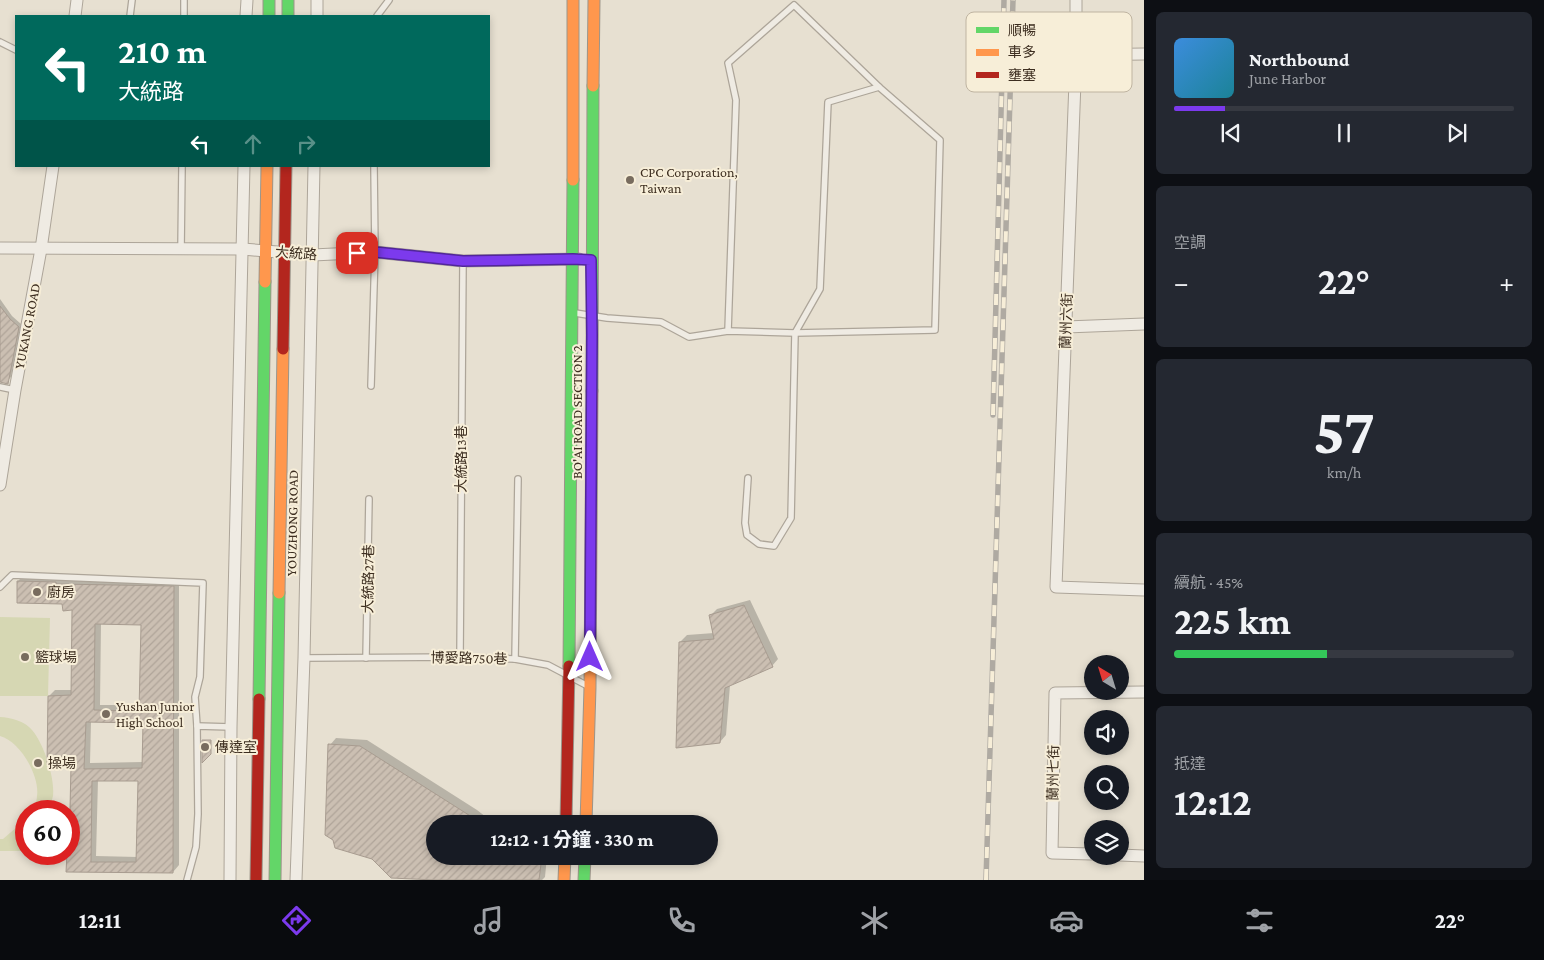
<!DOCTYPE html>
<html lang="zh-TW">
<meta charset="utf-8">
<style>
:root{--surface:#171b24;--page:#242831;--text:#f1f3f6;--muted:#9ea1a6;--line:#363941;--accent:#7c3aed}
body{margin:0;font-family:"Crimson Pro","Noto Sans TC",serif;background:var(--page);color:var(--text);height:100vh;display:flex;flex-direction:column;font-size:19px;white-space:nowrap}
*{box-sizing:border-box;margin:0}
p{font-size:16px;color:var(--muted)}
.icon{flex:none;width:28px;height:28px;fill:none;stroke:currentColor;stroke-width:2;stroke-linecap:round;stroke-linejoin:round}
.map{position:relative;flex:1;overflow:hidden}
.side{display:flex;flex-direction:column;gap:12px;padding:12px;background:#0d0f14;width:400px}
.side>*{flex:none}
.hud{position:absolute;left:15px;top:15px;width:475px;height:152px;border-radius:0px;box-shadow:0 2px 8px #0003;background:#00695c;color:#fff;overflow:hidden}
.needle{width:32px;rotate:322deg}
.tools{position:absolute;left:1084px;top:655px;display:grid;gap:10px}
.tools a{display:grid;place-items:center;width:45px;height:45px;border-radius:50%;background:var(--surface);box-shadow:0 2px 8px #0003;font-size:25px}
.speed{position:absolute;left:15px;top:800px;display:flex;gap:10px;font-size:25px;font-weight:700;text-align:center}
.speed>*{display:grid;place-content:center;width:65px;height:65px;border-radius:50%;background:var(--surface);box-shadow:0 2px 8px #0003;line-height:1}
.speed .limit{border:8px solid #d22;background:#fff;color:#111}
.pin{position:absolute;display:grid;place-items:center;width:42px;height:42px;color:#fff;margin:-21px;border-radius:10px;box-shadow:0 2px 8px #0006}
.me{position:absolute;width:55px;margin:-28px;rotate:0deg;stroke-linejoin:round;filter:drop-shadow(0 0 4px #0008)}
.turn{display:flex;align-items:center;gap:18px;height:105px;padding:0 20px;font-size:22px}
.turn .icon{width:65px;height:65px;stroke-width:2.5}
.turn b{display:block;font-size:35px;line-height:42px}
.lanes{display:flex;align-items:center;height:48px;padding:0 20px;background:#0003;justify-content:center;gap:25px;direction:ltr}
.lanes .off{opacity:.35}
.big{font-size:38px;font-weight:700;line-height:1.1}
.side .card{flex:1;display:flex;flex-direction:column;justify-content:center;gap:8px;min-width:0;padding:0 18px;border-radius:8px;background:var(--page)}
.side .dial{align-items:center;gap:0}
.dial b{font-size:65px;line-height:1}
.song{display:flex;align-items:center;gap:15px}
.cover{width:60px;height:60px;border-radius:8px;background:linear-gradient(135deg,hsl(210 70% 55%),hsl(190 70% 35%))}
.played{height:5px;border-radius:2px;background:linear-gradient(90deg,var(--accent) 15%,var(--line) 15%)}
.keys{display:flex;justify-content:space-around;direction:ltr}
.heat{display:flex;justify-content:space-between;align-items:center;font-size:28px;direction:ltr}
.charge{height:8px;border-radius:4px;background:linear-gradient(90deg,#34c759 45%,var(--line) 0)}
.trip{position:absolute;left:426px;top:815px;width:292px;height:50px;border-radius:25px;background:var(--surface);box-shadow:0 2px 8px #0003;font-weight:700;line-height:50px;text-align:center}
.dock{display:flex;height:80px;justify-content:space-around;align-items:center;background:#090b0e;color:var(--muted)}
.dock .icon{width:35px;height:35px}
.dock .active{color:var(--accent)}
.dock b{font-size:22px;color:var(--text)}
main{display:flex;flex:1;min-height:0}
.map>svg:first-child{display:block}
.park{fill:#d6d7b3}
.shadow{fill:#0003;fill-rule:evenodd}
.building{fill:url(#building-hatch);stroke:#a89c90;fill-rule:evenodd}
.lines{fill:none;stroke-linecap:round;stroke-linejoin:round}
.lane-casing{stroke:#ada599;stroke-width:8}
.street-casing{stroke:#ada599;stroke-width:13}
.fast-casing{stroke:#9c958a;stroke-width:13}
.slow-casing{stroke:#9c958a;stroke-width:13}
.jam-casing{stroke:#9c958a;stroke-width:13}
.lane{stroke:#efebe3;stroke-width:5.5}
.street{stroke:#efebe3;stroke-width:11}
.fast{stroke:#63d668;stroke-width:11}
.slow{stroke:#ff974d;stroke-width:11}
.jam{stroke:#b3261e;stroke-width:11}
.rail-casing{stroke:#afaaa2;stroke-width:5.5}
.rail{stroke:#f7eed8;stroke-width:4;stroke-dasharray:11;stroke-linecap:butt}
.route-casing{stroke:#51269a;stroke-width:12}
.route{stroke:#7c3aed;stroke-width:9}
.poi-dot{fill:#786c5e;stroke:#f7eed8;stroke-width:2}
.labels{text-anchor:middle;dominant-baseline:central;stroke-width:4;stroke-linejoin:round;paint-order:stroke}
.poi-label{font-size:14px;fill:#3d2e20;stroke:#f7eed8;text-anchor:start}
.street-label{font-size:14px;fill:#3d2e20;stroke:#f7eed8}
.key{fill:#f7eed8;stroke:#bfb4a1;stroke-width:1}
.key-label{font-size:14px;fill:#3d2e20}
</style>
<main>
<div class="map">
<svg width="1144" height="880" viewBox="0 0 1144 880">
<defs>
<pattern id="building-hatch" width="6" height="6" patternUnits="userSpaceOnUse" patternTransform="scale(1.25)"><rect width="6" height="6" fill="#cbbfb2"/><path d="M-1 1l2-2M0 6l6-6M5 7l2-2" fill="none" stroke="#afa499"/></pattern>
</defs>
<rect width="100%" height="100%" fill="#e7e0d1"/>
<g class="park">
<polygon points="0,617 50,618 48,696 0,696"/>
<path d="M0,717c10,0 26,5 32,13 12,14 23,48 21,66 -1,5 -4,11 -5,15h-16c2,-4 5,-10 5,-15 3,-20 -17,-55 -37,-60z"/>
<polygon points="26,819 26,851 0,851 0,839 3,839"/>
</g>
<g class="shadow">
<polygon points="0,299 12,316 21,324 11,377 8,380 0,379"/>
<path d="M24,575l155,6v284l-6,7 -106,-1 5,-107 -23,-68 6,-6h17l1,-81 -9,-7 -46,-21zM101,623l41,1 -1,81h-41zM91,721h53l-1,41 -53,1zM98,780h41l-1,77 -42,-1z"/>
<polygon points="750,600 778,659 772,666 730,685 726,735 720,742 680,642 687,635 714,633 710,616 717,609"/>
<polygon points="336,738 367,740 477,810 495,824 435,824 435,856 547,856 545,877 542,880 464,880 392,877 330,745"/>
</g>
<g class="building">
<polygon points="0,306 10,319 19,327 8,384 0,382"/>
<path d="M17,581l39,1v2l118,2 -1,287 -107,-1 1,-18h2l2,-89h-24l1,-69 23,-1 1,-85 -9,1 -1,-7 -45,-1zM95,624l46,1 -2,86 -45,-1zM86,722l57,1 -1,45 -58,1zM92,781h46l-2,81h-45z"/>
<polygon points="744,605 773,667 725,688 720,743 676,748 679,642 714,639 709,615"/>
<polygon points="202,740 211,740 211,754 202,763"/>
<polygon points="328,744 360,746 483,824 435,824 435,856 542,856 539,880 435,880 391,878 372,859 335,848 333,840 325,835"/>
</g>
<g class="lines">
<g class="lane-casing">
<g id="lane">
<polyline points="184,0 184,16"/>
<polyline points="130,16 132,0"/>
<polyline points="377,16 389,0"/>
<polyline points="0,42 16,50"/>
<polyline points="181,249 182,166"/>
<polyline points="575,313 607,318 661,322 689,337 728,331 795,333 935,330 940,140 879,87"/>
<polyline points="728,331 736,100 728,63 794,5 879,87 828,102 820,289 795,333 791,518 774,546 759,544 747,535 745,523 748,478"/>
<polyline points="371,386 375,252 374,166"/>
<polyline points="0,387 15,390"/>
<polyline points="0,587 12,575 203,583 200,677 195,697 197,726"/>
<polyline points="460,657 463,261"/>
<polyline points="304,658 460,657 515,659 548,665 586,685"/>
<polyline points="366,658 369,499"/>
<polyline points="515,659 518,479"/>
<polyline points="187,880 196,847 198,814 197,726 231,727"/>
</g>
</g>
<g class="street-casing">
<g id="street">
<polyline points="1076,0 1076,55 1056,587 1144,590"/>
<polyline points="75,16 77,0"/>
<polyline points="246,16 247,0"/>
<polyline points="317,16 317,0"/>
<polyline points="1076,55 1144,54"/>
<polyline points="0,248 243,249 313,255 375,252 463,261 579,259"/>
<polyline points="1066,327 1144,324"/>
<polyline points="0,485 15,390 41,249 53,166"/>
<polyline points="1092,854 1052,853 1055,693 1144,692"/>
<polyline points="1120,855 1144,856"/>
<polyline points="230,880 231,727 244,166"/>
<polyline points="296,880 304,658 314,166"/>
</g>
</g>
<g class="fast-casing">
<g id="fast">
<polyline points="269,0 269,16"/>
<polyline points="288,0 288,16"/>
<polyline points="592,391 593,86"/>
<polyline points="569,666 573,180"/>
<polyline points="259,699 265,282"/>
<polyline points="275,880 279,593"/>
<polyline points="584,880 585,856"/>
</g>
</g>
<g class="slow-casing">
<g id="slow">
<polyline points="593,86 594,0"/>
<polyline points="573,180 573,0"/>
<polyline points="265,282 267,166"/>
<polyline points="279,593 283,349"/>
<polyline points="586,824 590,687 592,391"/>
<polyline points="564,880 565,856"/>
</g>
</g>
<g class="jam-casing">
<g id="jam">
<polyline points="283,349 286,166"/>
<polyline points="566,824 569,666"/>
<polyline points="256,880 259,699"/>
</g>
</g>
<use href="#lane" class="lane"/>
<use href="#street" class="street"/>
<use href="#fast" class="fast"/>
<use href="#slow" class="slow"/>
<use href="#jam" class="jam"/>
<g class="rail-casing">
<g id="rail">
<polyline points="993,415 1004,0"/>
<polyline points="986,880 1013,0"/>
</g>
</g>
<use href="#rail" class="rail"/>
</g>
<g class="lines">
<g class="route-casing">
<polyline id="route" points="357,253 375,252 463,261 573,259 591,260 592,335 590,657"/>
</g>
<use href="#route" class="route"/>
</g>
<g class="poi-dot">
<circle cx="630" cy="180" r="5"/>
<circle cx="37" cy="592" r="5"/>
<circle cx="25" cy="657" r="5"/>
<circle cx="106" cy="714" r="5"/>
<circle cx="205" cy="747" r="5"/>
<circle cx="38" cy="763" r="5"/>
</g>
<g class="labels">
<g class="poi-label">
<text x="640" y="172">CPC Corporation,<tspan x="640" dy="16">Taiwan</tspan></text>
<text x="47" y="592">廚房</text>
<text x="35" y="657">籃球場</text>
<text x="116" y="706">Yushan Junior<tspan x="116" dy="16">High School</tspan></text>
<text x="215" y="747">傳達室</text>
<text x="48" y="763">操場</text>
</g>
<g class="street-label">
<text transform="translate(296 253) rotate(4)">大統路</text>
<text transform="translate(1066 321) rotate(-88)">蘭州六街</text>
<text transform="translate(27 326) rotate(-79)">YUKANG ROAD</text>
<text transform="translate(577 412) rotate(-90)">BO'AI ROAD SECTION 2</text>
<text transform="translate(461 459) rotate(-90)">大統路13巷</text>
<text transform="translate(292 523) rotate(-89)">YOUZHONG ROAD</text>
<text transform="translate(368 579) rotate(-89)">大統路27巷</text>
<text transform="translate(469 658) rotate(1)">博愛路750巷</text>
<text transform="translate(1053 773) rotate(-89)">蘭州七街</text>
</g>
</g>
<rect x="966" y="12" width="166" height="80" rx="8" class="key"/>
<rect x="976" y="27" width="23" height="6" fill="#63d668"/>
<rect x="976" y="49" width="23" height="7" fill="#ff974d"/>
<rect x="976" y="72" width="23" height="6" fill="#b3261e"/>
<g class="key-label">
<text x="1008" y="35">順暢</text>
<text x="1008" y="57">車多</text>
<text x="1008" y="80">壅塞</text>
</g>
</svg>
<div class="tools">
<a><svg class="needle" viewBox="-14 -14 28 28"><path d="M0-13l5 13h-10z" fill="#e53935"/><path d="M0 13l5-13h-10z" fill="#9ea1a6"/></svg></a>
<a><svg class="icon" aria-label="sound" viewBox="0 0 24 24"><path d="M4 9h4l5-4v14l-5-4H4zM17 9q2 3 0 6"/></svg></a>
<a><svg class="icon" aria-label="search" viewBox="0 0 24 24"><circle cx="10" cy="10" r="6"/><path d="M15 15l6 6"/></svg></a>
<a><svg class="icon" aria-label="layers" viewBox="0 0 24 24"><path d="M12 4l9 5-9 5-9-5zM3 14l9 5 9-5"/></svg></a>
</div>
<div class="speed"><div class="limit">60</div></div>
<div class="pin" style="left:357px;top:253px;background:#d93025"><svg class="icon" aria-label="arrive" viewBox="0 0 24 24"><path d="M6 21V4h12l-3 4 3 4H6"/></svg></div>
<svg class="me" style="left:590px;top:657px" viewBox="-20 -20 40 40"><path d="M0-17L14 15 0 8-14 15z" fill="#7c3aed" stroke="#fff" stroke-width="4"/></svg>
<div class="trip">12:12 · 1 分鐘 · 330 m</div>
<div class="hud">
<div class="turn"><svg class="icon" aria-label="left" viewBox="0 0 24 24"><path d="M17 20v-9H6M10 6l-5 5 5 5"/></svg><div><b>210 m</b>大統路</div></div>
<div class="lanes"><svg class="icon" aria-label="left" viewBox="0 0 24 24"><path d="M17 20v-9H6M10 6l-5 5 5 5"/></svg><svg class="icon off" aria-label="ahead" viewBox="0 0 24 24"><path d="M12 20V5M6 11l6-6 6 6"/></svg><svg class="icon off" aria-label="right" viewBox="0 0 24 24"><path d="M7 20v-9h11M14 6l5 5-5 5"/></svg></div>
</div>
</div>
<section class="side">
<div class="card">
<div class="song"><i class="cover"></i><div><b>Northbound</b><p>June Harbor</p></div></div>
<div class="played"></div>
<div class="keys"><svg class="icon" aria-label="previous" viewBox="0 0 24 24"><path d="M18 5L8 12l10 7zM5 5v14"/></svg><svg class="icon" aria-label="pause" viewBox="0 0 24 24"><path d="M8 5v14M16 5v14"/></svg><svg class="icon" aria-label="next" viewBox="0 0 24 24"><path d="M6 5l10 7-10 7zM19 5v14"/></svg></div>
</div>
<div class="card"><p>空調</p>
<div class="heat"><a>−</a><b class="big">22°</b><a>+</a></div>
</div>
<div class="card dial"><b>57</b><p>km/h</p></div>
<div class="card"><p>續航 · 45%</p><b class="big">225 km</b><div class="charge"></div></div>
<div class="card"><p>抵達</p><b class="big">12:12</b></div>
</section>
</main>
<nav class="dock">
<b>12:11</b>
<svg class="icon active" aria-label="directions" viewBox="0 0 24 24"><path d="M12 3l9 9-9 9-9-9zM9 14v-3h6M13 9l2 2-2 2"/></svg>
<svg class="icon" aria-label="music" viewBox="0 0 24 24"><path d="M9 18V5l10-2v13"/><circle cx="6" cy="18" r="3"/><circle cx="16" cy="16" r="3"/></svg>
<svg class="icon" aria-label="phone" viewBox="0 0 24 24"><path d="M5 4h4l2 5-3 2q2 4 5 5l2-3 5 2v4C11 20 4 13 5 4z"/></svg>
<svg class="icon" aria-label="climate" viewBox="0 0 24 24"><path d="M12 3v18M4 7l16 10M4 17L20 7"/></svg>
<svg class="icon" aria-label="car" viewBox="0 0 24 24"><path d="M5 17H2v-5l4-1 3-4h7l3 4 3 1v5h-3M9 17h6M6 11h13"/><circle cx="7" cy="17" r="2"/><circle cx="17" cy="17" r="2"/></svg>
<svg class="icon" aria-label="filters" viewBox="0 0 24 24"><path d="M4 7h16M4 17h16"/><circle cx="9" cy="7" r="2"/><circle cx="15" cy="17" r="2"/></svg>
<b>22°</b>
</nav>
